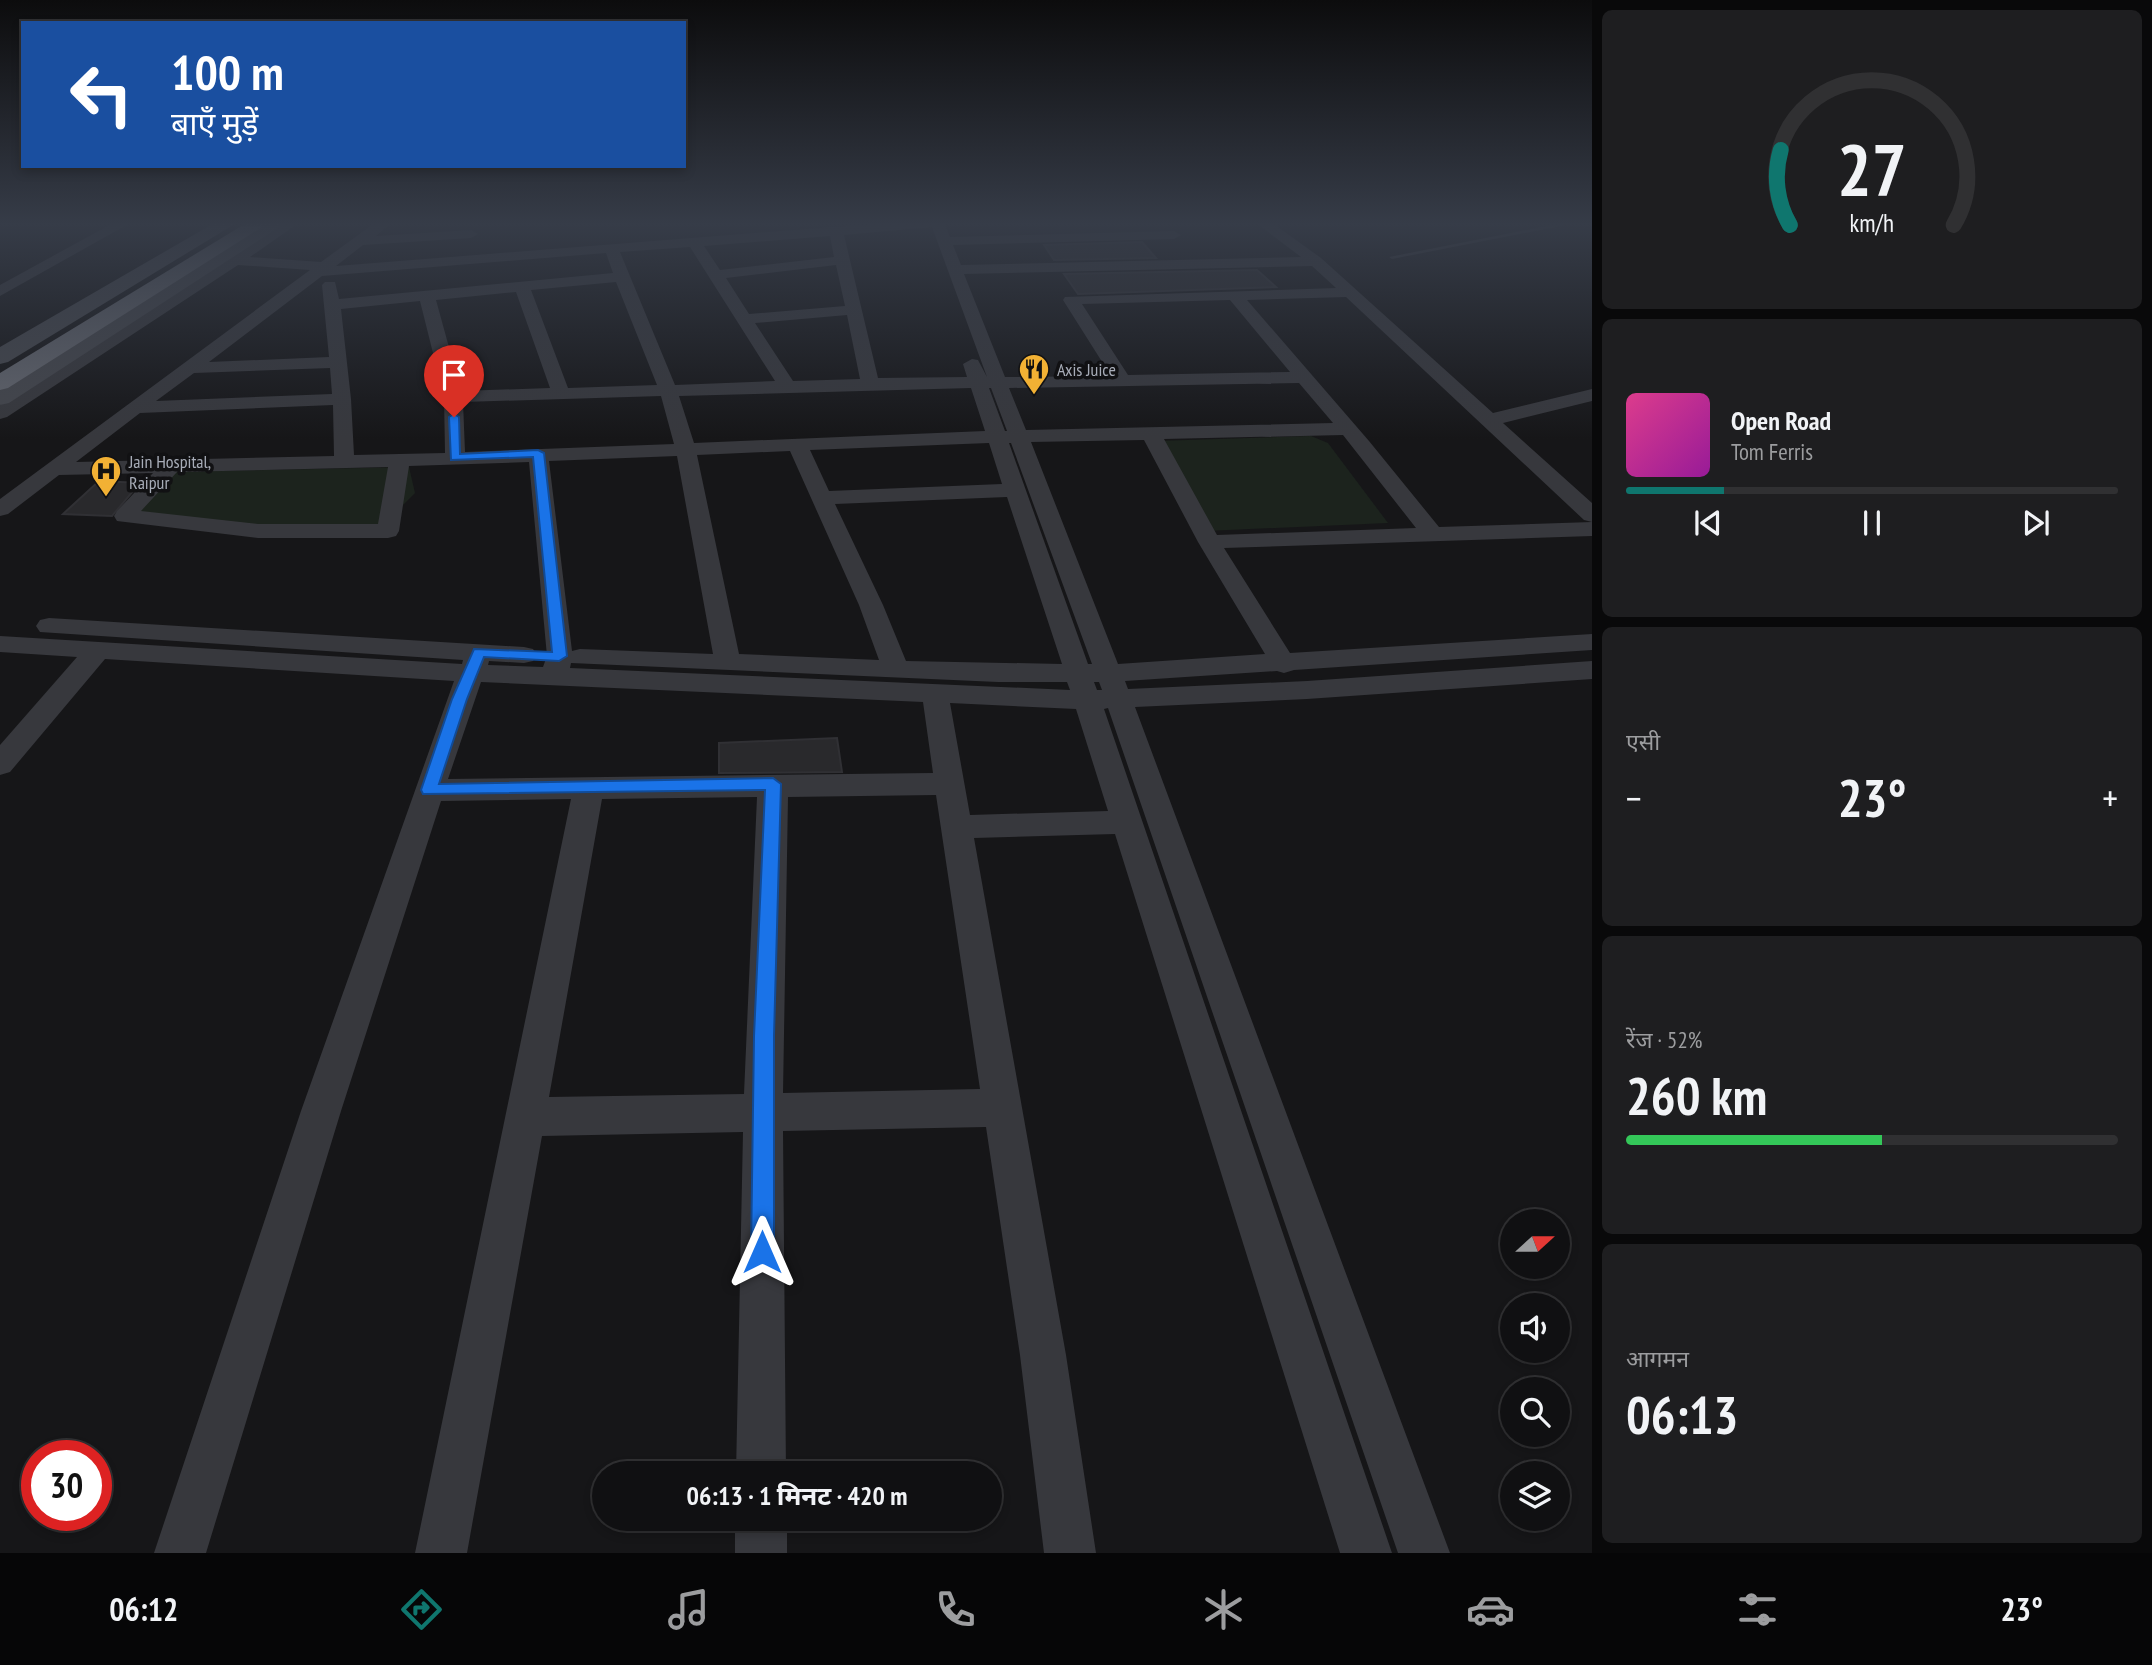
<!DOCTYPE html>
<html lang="hi">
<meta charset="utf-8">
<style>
:root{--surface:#101012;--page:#1e1e20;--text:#f1f3f6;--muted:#9c9d9f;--line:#303032;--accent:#0f766e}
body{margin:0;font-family:"PT Sans Narrow","Noto Sans Devanagari",sans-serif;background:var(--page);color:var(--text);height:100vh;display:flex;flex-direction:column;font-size:26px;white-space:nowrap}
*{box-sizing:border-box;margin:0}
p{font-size:23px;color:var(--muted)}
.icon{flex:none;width:38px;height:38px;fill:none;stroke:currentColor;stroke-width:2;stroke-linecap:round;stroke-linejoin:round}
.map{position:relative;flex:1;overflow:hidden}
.details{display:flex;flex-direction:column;gap:10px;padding:10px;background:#09090a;width:560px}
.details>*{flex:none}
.banner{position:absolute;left:21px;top:21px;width:665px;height:147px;border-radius:0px;box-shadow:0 4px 10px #0003,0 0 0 2px var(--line);background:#1a4fa0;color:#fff;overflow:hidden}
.needle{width:46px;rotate:69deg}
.controls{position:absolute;left:1500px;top:1209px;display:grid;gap:14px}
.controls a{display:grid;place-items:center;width:70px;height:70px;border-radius:50%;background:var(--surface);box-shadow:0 4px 10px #0003,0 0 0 2px var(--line);font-size:35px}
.speed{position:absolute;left:21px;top:1440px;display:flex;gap:14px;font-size:35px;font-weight:700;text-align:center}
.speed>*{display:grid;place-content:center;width:91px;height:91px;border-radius:50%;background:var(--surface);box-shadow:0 4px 10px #0003,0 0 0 2px var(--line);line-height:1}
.speed .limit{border:10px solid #d22;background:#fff;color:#111}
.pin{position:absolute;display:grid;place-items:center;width:60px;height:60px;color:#fff;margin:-72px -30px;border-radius:50% 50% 50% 0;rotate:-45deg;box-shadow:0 0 7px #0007}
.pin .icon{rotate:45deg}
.me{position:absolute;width:77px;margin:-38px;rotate:0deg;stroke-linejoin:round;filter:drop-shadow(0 0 5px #0008)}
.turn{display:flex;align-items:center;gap:24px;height:147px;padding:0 35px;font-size:32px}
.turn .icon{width:91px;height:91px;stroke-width:2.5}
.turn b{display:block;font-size:49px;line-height:60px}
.big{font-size:52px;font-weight:700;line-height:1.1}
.details .tile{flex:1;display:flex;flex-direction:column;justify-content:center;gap:10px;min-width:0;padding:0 24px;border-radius:10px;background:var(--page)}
.details .dial{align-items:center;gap:0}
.dial svg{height:182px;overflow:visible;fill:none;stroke:var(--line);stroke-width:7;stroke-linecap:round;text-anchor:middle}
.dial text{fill:var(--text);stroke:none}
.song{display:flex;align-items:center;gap:21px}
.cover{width:84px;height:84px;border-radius:10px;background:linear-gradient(135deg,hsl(330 70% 55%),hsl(300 70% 35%))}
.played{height:7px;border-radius:4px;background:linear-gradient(90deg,var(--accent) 20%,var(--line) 20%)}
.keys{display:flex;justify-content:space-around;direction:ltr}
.heat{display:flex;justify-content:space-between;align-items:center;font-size:38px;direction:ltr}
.charge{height:10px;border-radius:5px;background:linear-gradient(90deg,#34c759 52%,var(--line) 0)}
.trip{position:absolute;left:592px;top:1461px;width:410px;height:70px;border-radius:35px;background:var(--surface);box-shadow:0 4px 10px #0003,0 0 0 2px var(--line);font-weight:700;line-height:70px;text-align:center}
.menu{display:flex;height:112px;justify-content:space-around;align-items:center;background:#060607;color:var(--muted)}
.menu .icon{width:49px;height:49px}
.menu .on{color:var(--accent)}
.menu b{font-size:32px;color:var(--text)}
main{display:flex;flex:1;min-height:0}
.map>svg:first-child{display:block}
.green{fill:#1c231d}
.building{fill:#29292c;stroke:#303034;stroke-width:2}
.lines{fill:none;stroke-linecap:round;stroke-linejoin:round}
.lane{fill:#37383d;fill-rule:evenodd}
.street{fill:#37383d;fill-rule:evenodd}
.secondary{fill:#45474d;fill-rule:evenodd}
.highway{fill:#63666e;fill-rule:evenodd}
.route{fill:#1a73e8;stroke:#114b97;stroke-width:2}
.labels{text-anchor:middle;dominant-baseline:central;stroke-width:7;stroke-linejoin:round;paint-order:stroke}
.far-poi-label{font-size:18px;fill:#a8adb8;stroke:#111113;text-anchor:start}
</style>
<main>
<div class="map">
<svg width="1592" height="1553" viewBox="0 0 1592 1553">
<rect width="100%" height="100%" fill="#161618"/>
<g class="green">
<polygon points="1311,436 1328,443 1388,523 1205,531 1156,441"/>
<polygon points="409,467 415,493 390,518 358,535 124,516 166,472"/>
</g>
<g class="building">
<polygon points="1142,242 1156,258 1054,260 1044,245"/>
<polygon points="1257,270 1276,287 1078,294 1064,274"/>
<polygon points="99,481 140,483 112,516 63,514"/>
<polygon points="837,738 842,772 719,773 719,743"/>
</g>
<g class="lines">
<polygon class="lane" points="1567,222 1581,222 1392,259 1389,257"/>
<g class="street">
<polygon points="115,222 132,222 0,296 0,285"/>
<path d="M284,222h16l-50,35 71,5 55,-40h16l-16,14 95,-6 7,4 -7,4 -108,7 -27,21 560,-44h48l6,15 224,-6 7,4 -7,4 -221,6 8,20 340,-8 -46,-35h16l50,36 172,155 99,-24v12l-89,22 89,80v19l-8,-2 -238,-223 -99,3 122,141 70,86 153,-5v14l-368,12 66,105 302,-19v16l-298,20 -10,3 -7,-2 -152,10 3,8 179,-8 285,-20v18l-285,20 -172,8 315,846h-52l-290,-845 -4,1 288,844h-52l-225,-719 -141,4 92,517 30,198h-52l-24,-198 -34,-228 -203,4 3,343h-50l7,-342 -201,4 -75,417h-52l156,-754 -130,2 -100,310 -135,442h-52l147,-442 153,-430 -349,-22 -95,113 -10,3v-30l77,-88 -77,-5v-16l462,28 1,-4 -423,-28 -4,-6 4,-6 9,-2 475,29 9,2 4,6 -4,6 -9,2 -35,-2 -1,4 55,2 4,-11 -18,-194 -120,4 -10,65 -3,5 -8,2h-130l-141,-17 -3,-5 3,-5 36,-38 -94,2 -51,39 -8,2v-17l310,-229 -72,-5 -231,152 -7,2v-14zM932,227l55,150 -9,-17 -6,-1 -9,5 4,13 -89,1 -34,-143zM830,236l4,21 -114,13 -16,-24zM690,247l85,134 -100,4 -55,-133zM606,253l7,20 -274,26 -4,-17h-10l-3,3 7,72 -120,5 113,-86zM836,265l9,41 -96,8 -23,-36zM1312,266l24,22 -271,9 -2,3 48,76 -106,1 -41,-103zM616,282l41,103 -89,3 -37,-98zM516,292l34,96 -89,3 -25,-91zM1230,300l60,72 -162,3 -46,-71zM420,301l24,96 1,56 -91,2 -3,-56 -10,-90zM847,315l13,64 -67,2 -38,-58zM330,368l2,26 -176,7 38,-28zM1299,383l34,40 -307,7 -17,-42zM971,388l14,43 -291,12 -15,-47zM989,388h2l16,43h-2zM661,396l13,48 -209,8 -2,-50zM333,405l1,51 -258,6 64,-49zM1343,435l73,93 -199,7 -53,-96zM1144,440l54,102 67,112 -147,10 -87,-222zM989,443l13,41 -173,7 -19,-41zM1009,443h2l81,221h-4zM790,451l69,154 20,55 -140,-6 -42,-199zM677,456l36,198 -133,-5 -8,2 -23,-190zM388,467l-10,57h-120l-117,-13 36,-39zM1007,497l55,167 -156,-3 -23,-56 -48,-101zM571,663l427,19h69l3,8 -500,-22zM481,682l442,20 10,71 -485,6zM1094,682h5l3,8h-5zM950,703l126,6 32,102 -138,4zM936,795l44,294 -197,4 5,-296zM757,797l-13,297 -195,3 53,-298z"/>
<rect x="735" y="1519" width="52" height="34"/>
</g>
<g class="secondary">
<polygon points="216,222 238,222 8,362 0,364 0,347"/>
<polygon points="266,222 287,222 9,403 0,405 0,387"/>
</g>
<polygon class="highway" points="248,222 270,222 8,388 0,390 0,373"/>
</g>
<linearGradient id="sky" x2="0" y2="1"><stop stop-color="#0c0c0d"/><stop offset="0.51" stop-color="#363c48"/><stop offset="1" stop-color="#363c48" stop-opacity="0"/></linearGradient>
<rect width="1592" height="439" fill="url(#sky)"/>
<polygon class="route" points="454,414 459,417 460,454 538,450 544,453 567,656 559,661 484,657 467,699 439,784 773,778 781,784 774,1036 774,1252 771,1260 762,1264 754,1260 751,1252 754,1036 765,790 423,794 421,790 452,699 474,649 552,652 533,457 451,460 449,417"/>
<defs>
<g id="restaurant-pin" transform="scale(1.575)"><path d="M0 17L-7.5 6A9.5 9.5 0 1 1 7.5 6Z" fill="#f2b134" stroke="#111113"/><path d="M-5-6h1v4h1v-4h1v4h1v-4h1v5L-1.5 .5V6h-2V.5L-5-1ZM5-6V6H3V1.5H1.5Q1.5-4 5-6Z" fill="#111"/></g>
<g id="hospital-pin" transform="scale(1.575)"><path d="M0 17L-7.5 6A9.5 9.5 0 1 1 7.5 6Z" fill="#f2b134" stroke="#111113"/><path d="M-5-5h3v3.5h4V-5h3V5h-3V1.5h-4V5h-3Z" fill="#111"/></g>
</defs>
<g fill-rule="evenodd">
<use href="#restaurant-pin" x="1034" y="369"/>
<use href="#hospital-pin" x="106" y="471"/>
</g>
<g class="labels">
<g class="far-poi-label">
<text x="1057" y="369">Axis Juice</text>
<text x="129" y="461">Jain Hospital,<tspan x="129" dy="21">Raipur</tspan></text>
</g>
</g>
</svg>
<div class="controls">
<a><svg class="needle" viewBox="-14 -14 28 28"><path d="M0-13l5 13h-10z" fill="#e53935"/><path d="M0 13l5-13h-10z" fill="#9c9d9f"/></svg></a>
<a><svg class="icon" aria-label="sound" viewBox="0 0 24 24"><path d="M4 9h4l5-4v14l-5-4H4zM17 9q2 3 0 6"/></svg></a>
<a><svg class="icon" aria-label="search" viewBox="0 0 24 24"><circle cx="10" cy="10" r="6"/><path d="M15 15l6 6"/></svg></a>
<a><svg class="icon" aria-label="layers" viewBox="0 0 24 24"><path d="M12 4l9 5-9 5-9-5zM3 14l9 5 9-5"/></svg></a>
</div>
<div class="speed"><div class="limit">30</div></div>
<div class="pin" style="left:454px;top:417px;background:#d93025"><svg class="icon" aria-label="arrive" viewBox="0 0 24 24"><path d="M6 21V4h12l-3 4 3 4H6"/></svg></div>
<svg class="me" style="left:762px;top:1252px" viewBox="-20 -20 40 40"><path d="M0-17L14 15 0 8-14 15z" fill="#1a73e8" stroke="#fff" stroke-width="4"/></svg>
<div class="trip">06:13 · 1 मिनट · 420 m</div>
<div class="banner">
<div class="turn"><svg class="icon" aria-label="left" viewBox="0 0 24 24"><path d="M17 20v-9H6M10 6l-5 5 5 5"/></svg><div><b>100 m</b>बाएँ मुड़ें</div></div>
</div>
</div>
<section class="details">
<div class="tile dial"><svg viewBox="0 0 100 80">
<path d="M14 69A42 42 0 1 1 86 69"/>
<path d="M14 69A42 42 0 0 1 10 36" stroke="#0f766e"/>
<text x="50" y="56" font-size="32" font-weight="700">27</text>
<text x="50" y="72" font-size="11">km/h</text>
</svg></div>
<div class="tile">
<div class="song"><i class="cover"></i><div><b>Open Road</b><p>Tom Ferris</p></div></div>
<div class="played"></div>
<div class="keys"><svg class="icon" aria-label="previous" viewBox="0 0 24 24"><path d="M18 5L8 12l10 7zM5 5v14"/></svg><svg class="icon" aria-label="pause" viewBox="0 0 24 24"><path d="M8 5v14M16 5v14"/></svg><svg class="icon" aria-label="next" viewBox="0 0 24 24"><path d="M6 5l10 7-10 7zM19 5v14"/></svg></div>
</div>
<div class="tile"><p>एसी</p>
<div class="heat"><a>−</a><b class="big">23°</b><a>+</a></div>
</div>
<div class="tile"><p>रेंज · 52%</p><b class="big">260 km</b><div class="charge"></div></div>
<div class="tile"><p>आगमन</p><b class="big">06:13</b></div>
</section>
</main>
<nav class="menu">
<b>06:12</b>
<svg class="icon on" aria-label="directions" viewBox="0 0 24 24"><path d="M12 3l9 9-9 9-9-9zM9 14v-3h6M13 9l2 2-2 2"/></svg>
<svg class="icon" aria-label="music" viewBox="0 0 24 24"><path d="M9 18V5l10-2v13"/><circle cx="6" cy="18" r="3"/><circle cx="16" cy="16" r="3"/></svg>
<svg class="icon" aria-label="phone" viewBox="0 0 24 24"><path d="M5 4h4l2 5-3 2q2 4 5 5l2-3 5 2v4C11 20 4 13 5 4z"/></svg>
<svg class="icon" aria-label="climate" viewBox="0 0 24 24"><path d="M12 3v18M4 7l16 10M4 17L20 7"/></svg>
<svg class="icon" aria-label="car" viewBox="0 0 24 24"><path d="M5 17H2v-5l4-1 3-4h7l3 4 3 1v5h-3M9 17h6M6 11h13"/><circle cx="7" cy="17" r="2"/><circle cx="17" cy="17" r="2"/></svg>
<svg class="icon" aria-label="filters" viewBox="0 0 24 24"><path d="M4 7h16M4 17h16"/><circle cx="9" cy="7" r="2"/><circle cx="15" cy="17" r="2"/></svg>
<b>23°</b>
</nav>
